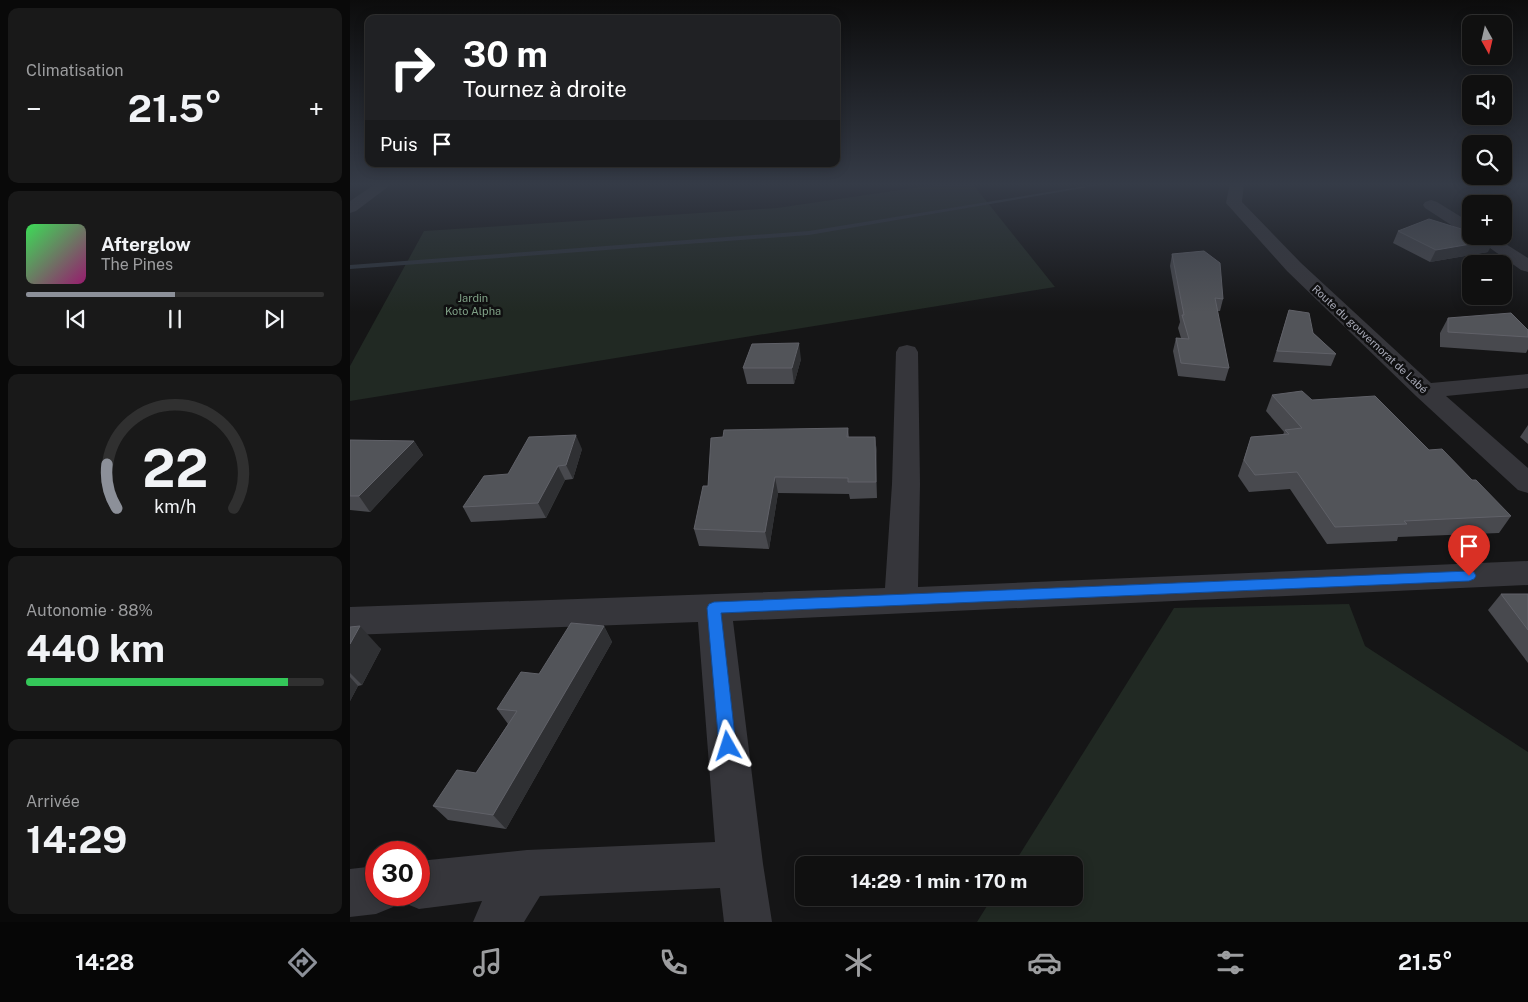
<!DOCTYPE html>
<html lang="fr">
<meta charset="utf-8">
<style>
:root{--surface:#101010;--page:#191919;--text:#f1f3f6;--muted:#9c9d9f;--line:#303030;--accent:#8c9099}
body{margin:0;font-family:"Public Sans",sans-serif;background:var(--page);color:var(--text);height:100vh;display:flex;flex-direction:column;font-size:19px;white-space:nowrap}
*{box-sizing:border-box;margin:0}
p{font-size:16px;color:var(--muted)}
.icon{flex:none;width:28px;height:28px;fill:none;stroke:currentColor;stroke-width:2;stroke-linecap:round;stroke-linejoin:round}
.map{position:relative;flex:1;overflow:hidden}
.panel{display:flex;flex-direction:column;gap:8px;padding:8px;background:#090909;width:350px}
.panel>*{flex:none}
.guide{position:absolute;left:15px;top:15px;width:475px;height:152px;border-radius:10px;box-shadow:0 2px 12px #0003,0 0 0 1px var(--line);background:#202124;color:#fff;overflow:hidden}
.needle{width:32px;rotate:172deg}
.fabs{position:absolute;left:1112px;top:15px;display:grid;gap:10px}
.fabs a{display:grid;place-items:center;width:50px;height:50px;border-radius:10px;background:var(--surface);box-shadow:0 2px 12px #0003,0 0 0 1px var(--line);font-size:25px}
.speed{position:absolute;left:15px;top:841px;display:flex;gap:10px;font-size:25px;font-weight:700;text-align:center}
.speed>*{display:grid;place-content:center;width:65px;height:65px;border-radius:50%;background:var(--surface);box-shadow:0 2px 12px #0003,0 0 0 1px var(--line);line-height:1}
.speed .limit{border:8px solid #d22;background:#fff;color:#111}
.pin{position:absolute;display:grid;place-items:center;width:42px;height:42px;color:#fff;margin:-51px -21px;border-radius:50% 50% 50% 0;rotate:-45deg;box-shadow:0 0 5px #0007}
.pin .icon{rotate:45deg}
.me{position:absolute;width:55px;margin:-28px;rotate:354deg;stroke-linejoin:round;filter:drop-shadow(0 0 4px #0008)}
.turn{display:flex;align-items:center;gap:18px;height:105px;padding:0 15px;font-size:22px}
.turn .icon{width:65px;height:65px;stroke-width:2.5}
.turn b{display:block;font-size:35px;line-height:42px}
.then{display:flex;align-items:center;height:48px;padding:0 15px;background:#0003;gap:10px;font-size:19px}
.big{font-size:38px;font-weight:700;line-height:1.1}
.panel .card{flex:1;display:flex;flex-direction:column;justify-content:center;gap:8px;min-width:0;padding:0 18px;border-radius:10px;background:var(--page)}
.panel .dial{align-items:center;gap:0}
.dial svg{height:130px;overflow:visible;fill:none;stroke:var(--line);stroke-width:7;stroke-linecap:round;text-anchor:middle}
.dial text{fill:var(--text);stroke:none}
.song{display:flex;align-items:center;gap:15px}
.cover{width:60px;height:60px;border-radius:8px;background:linear-gradient(135deg,hsl(130 70% 55%),hsl(320 70% 35%))}
.played{height:5px;border-radius:2px;background:linear-gradient(90deg,var(--accent) 50%,var(--line) 50%)}
.keys{display:flex;justify-content:space-around;direction:ltr}
.heat{display:flex;justify-content:space-between;align-items:center;font-size:28px;direction:ltr}
.charge{height:8px;border-radius:4px;background:linear-gradient(90deg,#34c759 88%,var(--line) 0)}
.trip{position:absolute;left:445px;top:856px;width:288px;height:50px;border-radius:10px;background:var(--surface);box-shadow:0 2px 12px #0003,0 0 0 1px var(--line);font-weight:700;line-height:50px;text-align:center}
.tabs{display:flex;height:80px;justify-content:space-around;align-items:center;background:#060606;color:var(--muted)}
.tabs .icon{width:35px;height:35px}
.tabs .active{color:var(--accent)}
.tabs b{font-size:22px;color:var(--text)}
main{display:flex;flex:1;min-height:0}
.map>svg:first-child{display:block}
.green{fill:#212923}
.lines{fill:none;stroke-linecap:round;stroke-linejoin:round}
.stream{fill:#2d333b;fill-rule:evenodd}
.minor{fill:#36363b;fill-rule:evenodd}
.wall{fill:#48494e}
.shaded-wall{fill:#2f3033}
.building{fill:#525459;stroke:#606168}
.route{fill:#1a73e8;stroke:#114b97}
.labels{text-anchor:middle;dominant-baseline:central;stroke-width:5;stroke-linejoin:round;paint-order:stroke}
.far-park-label{font-size:11px;fill:#7fa086;stroke:#101011}
.far-street-label{font-size:11px;fill:#a7a9b6;stroke:#101011}
</style>
<main>
<section class="panel">
<div class="card"><p>Climatisation</p>
<div class="heat"><a>−</a><b class="big">21.5°</b><a>+</a></div>
</div>
<div class="card">
<div class="song"><i class="cover"></i><div><b>Afterglow</b><p>The Pines</p></div></div>
<div class="played"></div>
<div class="keys"><svg class="icon" aria-label="previous" viewBox="0 0 24 24"><path d="M18 5L8 12l10 7zM5 5v14"/></svg><svg class="icon" aria-label="pause" viewBox="0 0 24 24"><path d="M8 5v14M16 5v14"/></svg><svg class="icon" aria-label="next" viewBox="0 0 24 24"><path d="M6 5l10 7-10 7zM19 5v14"/></svg></div>
</div>
<div class="card dial"><svg viewBox="0 0 100 80">
<path d="M14 69A42 42 0 1 1 86 69"/>
<path d="M14 69A42 42 0 0 1 8 42" stroke="#8c9099"/>
<text x="50" y="56" font-size="32" font-weight="700">22</text>
<text x="50" y="72" font-size="11">km/h</text>
</svg></div>
<div class="card"><p>Autonomie · 88%</p><b class="big">440 km</b><div class="charge"></div></div>
<div class="card"><p>Arrivée</p><b class="big">14:29</b></div>
</section>
<div class="map">
<svg width="1178" height="922" viewBox="0 0 1178 922">
<rect width="100%" height="100%" fill="#151516"/>
<g class="green">
<polygon points="598,183 622,183 705,287 0,401 0,366 74,231 427,208"/>
<polygon points="999,604 1015,646 1178,752 1178,922 627,922 642,898 724,898 724,865 663,865 824,608"/>
</g>
<g class="lines">
<polygon class="stream" points="754,183 762,183 459,235 0,269 0,265 459,231"/>
<g class="minor">
<polygon points="27,183 43,183 6,211 0,213 0,201"/>
<polygon points="880,183 894,183 892,202 951,263 1081,383 1178,374 1178,388 1096,396 1178,468 1178,493 1168,490 1066,396 937,271 876,203"/>
<polygon points="1081,200 1087,202 1121,223 1121,235 1115,234 1075,208 1073,205 1075,202"/>
<polygon points="1123,236 1143,236 1178,258 1178,272 1171,270"/>
<polygon points="557,345 565,347 568,352 570,484 568,587 1178,561 1178,585 383,621 413,864 422,922 374,922 370,888 190,896 174,922 123,922 132,901 69,909 52,902 50,895 69,895 69,861 177,850 365,842 348,622 0,635 0,607 535,588 542,484 546,352 549,347"/>
<polygon points="26,866 26,895 48,895 43,907 26,914 0,917 0,869"/>
</g>
</g>
<g class="wall">
<polygon points="1048,231 1138,252 1080,262 1043,243"/>
<polygon points="822,254 873,299 870,311 867,311 879,368 875,381 828,376 823,351 826,338 831,338 828,328 830,322 820,266"/>
<polygon points="939,310 986,354 981,366 923,362"/>
<polygon points="1098,318 1178,330 1178,349 1176,353 1090,347 1090,333"/>
<polygon points="451,359 444,384 397,384 393,368"/>
<polygon points="922,395 962,400 1079,450 1122,480 1161,516 1149,533 1048,537 1047,541 977,544 940,489 899,492 888,476 901,437 933,435 934,432 916,411"/>
<polygon points="1178,425 1178,444 1170,437"/>
<polygon points="498,428 499,437 525,437 527,453 527,498 500,499 499,494 428,493 419,549 349,546 344,529 358,486"/>
<polygon points="0,440 64,441 73,455 20,512 0,510"/>
<polygon points="232,449 223,479 215,480 196,518 121,522 113,507"/>
<polygon points="1151,594 1178,594 1178,663 1138,610"/>
<polygon points="254,626 262,642 156,829 98,820 83,806 126,773 158,724 147,709 189,674"/>
<polygon points="0,627 31,649 12,685 8,686 0,701"/>
</g>
<g class="shaded-wall">
<polygon points="1144,240 1138,252 1080,262 1086,250"/>
<polygon points="449,343 451,359 444,384 442,368"/>
<polygon points="226,435 232,449 223,479 216,465"/>
<polygon points="525,437 527,453 527,498 526,482"/>
<polygon points="64,441 73,455 20,512 9,496"/>
<polygon points="208,466 215,480 196,518 188,503"/>
<polygon points="425,477 428,493 419,549 415,532"/>
<polygon points="10,626 31,649 12,685 0,673 0,644"/>
<polygon points="254,626 262,642 156,829 143,815"/>
<polygon points="0,677 8,686 0,701"/>
</g>
<g class="building">
<polygon points="1079,219 1121,232 1121,236 1133,236 1144,240 1086,250 1048,231"/>
<polygon points="854,251 870,263 873,299 865,298 879,368 831,363 826,338 839,339 832,315 834,315 822,254"/>
<polygon points="939,310 959,313 963,333 986,354 927,351"/>
<polygon points="1161,313 1178,330 1178,337 1098,332 1098,318"/>
<polygon points="449,343 442,368 393,368 402,344"/>
<polygon points="952,391 962,400 1025,396 1079,450 1092,449 1122,480 1126,480 1161,516 1054,521 1057,524 985,527 947,472 905,475 894,460 901,437 939,434 935,430 952,428 922,395"/>
<polygon points="498,428 497,437 525,437 526,482 498,482 498,478 425,477 415,532 344,529 353,486 358,486 361,438 373,437 374,430"/>
<polygon points="226,435 216,465 208,466 188,503 113,507 134,476 158,474 179,437"/>
<polygon points="0,440 64,441 9,496 0,496"/>
<polygon points="1151,594 1178,594 1178,630"/>
<polygon points="221,623 254,626 143,815 83,806 107,770 126,773 167,711 147,709 171,672 189,674"/>
<polygon points="10,626 0,644 0,627"/>
</g>
<linearGradient id="sky" x2="0" y2="1"><stop stop-color="#0c0c0c"/><stop offset="0.59" stop-color="#353b47"/><stop offset="1" stop-color="#353b47" stop-opacity="0"/></linearGradient>
<rect width="1178" height="312" fill="url(#sky)"/>
<polygon class="route" points="1119,571 1124,572 1126,576 1124,579 1119,581 371,613 386,746 384,752 378,754 372,752 369,746 357,608 359,604 364,602"/>
<g class="labels">
<g class="far-park-label">
<text x="123" y="298">Jardin<tspan x="123" dy="13">Koto Alpha</tspan></text>
</g>
<g class="far-street-label">
<text transform="translate(1020 339) rotate(43)">Route du gouvernorat de Labé</text>
</g>
</g>
</svg>
<div class="fabs">
<a><svg class="needle" viewBox="-14 -14 28 28"><path d="M0-13l5 13h-10z" fill="#e53935"/><path d="M0 13l5-13h-10z" fill="#9c9d9f"/></svg></a>
<a><svg class="icon" aria-label="sound" viewBox="0 0 24 24"><path d="M4 9h4l5-4v14l-5-4H4zM17 9q2 3 0 6"/></svg></a>
<a><svg class="icon" aria-label="search" viewBox="0 0 24 24"><circle cx="10" cy="10" r="6"/><path d="M15 15l6 6"/></svg></a>
<a>+</a>
<a>−</a>
</div>
<div class="speed"><div class="limit">30</div></div>
<div class="pin" style="left:1119px;top:576px;background:#d93025"><svg class="icon" aria-label="arrive" viewBox="0 0 24 24"><path d="M6 21V4h12l-3 4 3 4H6"/></svg></div>
<svg class="me" style="left:378px;top:746px" viewBox="-20 -20 40 40"><path d="M0-17L14 15 0 8-14 15z" fill="#1a73e8" stroke="#fff" stroke-width="4"/></svg>
<div class="trip">14:29 · 1 min · 170 m</div>
<div class="guide">
<div class="turn"><svg class="icon" aria-label="right" viewBox="0 0 24 24"><path d="M7 20v-9h11M14 6l5 5-5 5"/></svg><div><b>30 m</b>Tournez à droite</div></div>
<div class="then">Puis<svg class="icon" aria-label="arrive" viewBox="0 0 24 24"><path d="M6 21V4h12l-3 4 3 4H6"/></svg></div>
</div>
</div>
</main>
<nav class="tabs">
<b>14:28</b>
<svg class="icon active" aria-label="directions" viewBox="0 0 24 24"><path d="M12 3l9 9-9 9-9-9zM9 14v-3h6M13 9l2 2-2 2"/></svg>
<svg class="icon" aria-label="music" viewBox="0 0 24 24"><path d="M9 18V5l10-2v13"/><circle cx="6" cy="18" r="3"/><circle cx="16" cy="16" r="3"/></svg>
<svg class="icon" aria-label="phone" viewBox="0 0 24 24"><path d="M5 4h4l2 5-3 2q2 4 5 5l2-3 5 2v4C11 20 4 13 5 4z"/></svg>
<svg class="icon" aria-label="climate" viewBox="0 0 24 24"><path d="M12 3v18M4 7l16 10M4 17L20 7"/></svg>
<svg class="icon" aria-label="car" viewBox="0 0 24 24"><path d="M5 17H2v-5l4-1 3-4h7l3 4 3 1v5h-3M9 17h6M6 11h13"/><circle cx="7" cy="17" r="2"/><circle cx="17" cy="17" r="2"/></svg>
<svg class="icon" aria-label="filters" viewBox="0 0 24 24"><path d="M4 7h16M4 17h16"/><circle cx="9" cy="7" r="2"/><circle cx="15" cy="17" r="2"/></svg>
<b>21.5°</b>
</nav>
